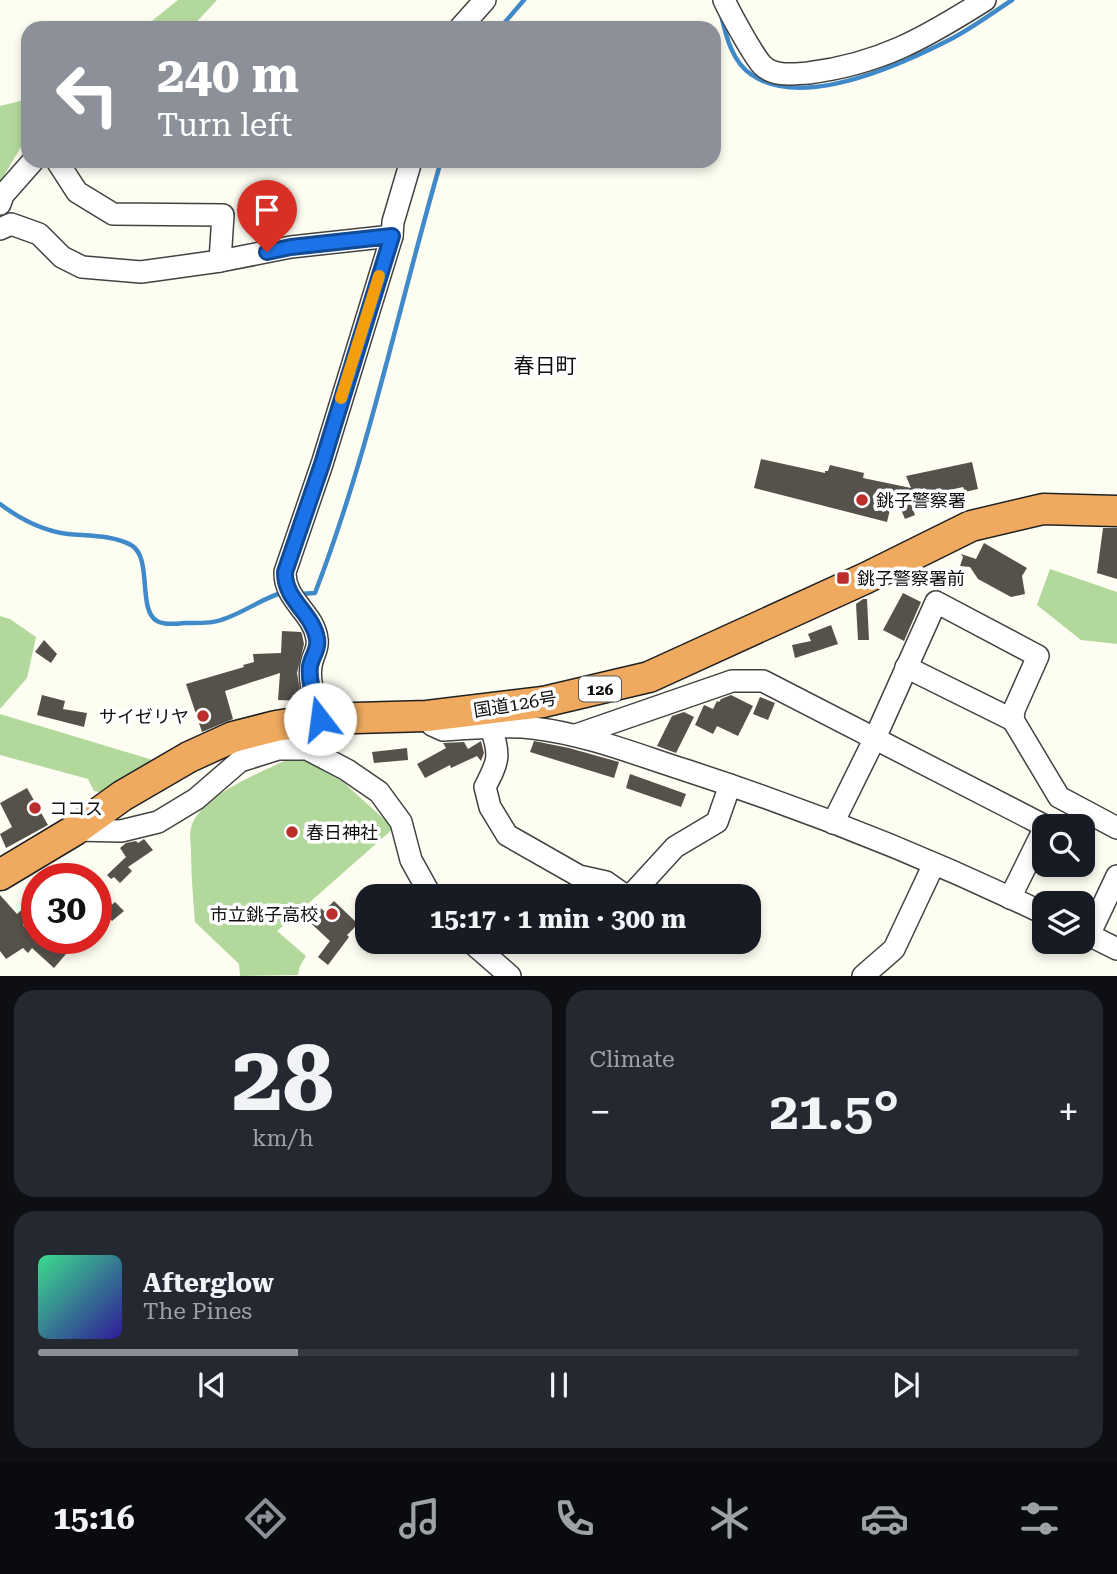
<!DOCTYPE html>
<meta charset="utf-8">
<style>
:root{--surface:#171b24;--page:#242831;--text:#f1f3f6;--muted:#9ea1a6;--line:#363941;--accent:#8c9099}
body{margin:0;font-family:"Roboto Serif","Noto Sans JP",serif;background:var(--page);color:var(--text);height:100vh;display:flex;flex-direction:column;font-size:26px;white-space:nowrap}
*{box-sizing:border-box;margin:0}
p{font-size:23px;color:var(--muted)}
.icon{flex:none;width:38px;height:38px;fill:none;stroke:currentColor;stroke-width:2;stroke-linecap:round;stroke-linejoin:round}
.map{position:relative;height:976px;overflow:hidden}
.panel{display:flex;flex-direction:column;gap:14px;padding:14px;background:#0d0f14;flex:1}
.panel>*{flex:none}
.hud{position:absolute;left:21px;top:21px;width:700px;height:147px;border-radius:21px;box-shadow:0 4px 10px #0003;background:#8c9099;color:#fff;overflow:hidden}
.buttons{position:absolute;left:1032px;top:814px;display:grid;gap:14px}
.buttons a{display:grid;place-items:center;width:63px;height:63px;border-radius:14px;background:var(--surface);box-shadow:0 4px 10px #0003;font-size:35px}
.speed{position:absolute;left:21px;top:863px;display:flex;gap:14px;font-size:35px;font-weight:700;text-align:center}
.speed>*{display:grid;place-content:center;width:91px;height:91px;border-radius:50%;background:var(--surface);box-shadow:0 4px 10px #0003;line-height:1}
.speed .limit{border:10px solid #d22;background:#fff;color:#111}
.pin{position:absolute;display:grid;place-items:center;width:60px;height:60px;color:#fff;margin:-72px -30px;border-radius:50% 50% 50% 0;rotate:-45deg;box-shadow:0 0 7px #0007}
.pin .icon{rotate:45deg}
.me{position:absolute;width:77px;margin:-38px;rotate:345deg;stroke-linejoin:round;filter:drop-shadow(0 0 5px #0008)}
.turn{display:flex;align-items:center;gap:24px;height:147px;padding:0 21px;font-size:32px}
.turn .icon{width:91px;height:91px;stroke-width:2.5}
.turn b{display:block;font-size:49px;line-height:60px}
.big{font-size:52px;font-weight:700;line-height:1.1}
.panel .card{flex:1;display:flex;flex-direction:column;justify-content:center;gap:10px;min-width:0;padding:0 24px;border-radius:21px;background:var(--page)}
.panel .dial{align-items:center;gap:0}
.dial b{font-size:91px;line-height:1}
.song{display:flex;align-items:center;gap:21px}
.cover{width:84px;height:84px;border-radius:10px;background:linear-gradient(135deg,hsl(150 70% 55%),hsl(250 70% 35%))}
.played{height:7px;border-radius:4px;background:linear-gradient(90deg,var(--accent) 25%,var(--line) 25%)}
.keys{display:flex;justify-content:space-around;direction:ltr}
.heat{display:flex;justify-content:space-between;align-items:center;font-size:38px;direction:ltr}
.panel .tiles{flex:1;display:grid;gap:14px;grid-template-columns:1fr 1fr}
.card:last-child{grid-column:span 2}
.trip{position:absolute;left:355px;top:884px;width:406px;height:70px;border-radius:21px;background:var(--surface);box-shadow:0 4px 10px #0003;font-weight:700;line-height:70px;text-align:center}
.tab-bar{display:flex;height:112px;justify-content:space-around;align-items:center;background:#090b0e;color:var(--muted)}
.tab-bar .icon{width:49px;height:49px}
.tab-bar .selected{color:var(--accent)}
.tab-bar b{font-size:32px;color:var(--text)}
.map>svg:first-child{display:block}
.forest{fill:#b3d89c}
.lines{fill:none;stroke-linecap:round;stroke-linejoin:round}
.stream{stroke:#418ac9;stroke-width:4.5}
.building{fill:#57514c}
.minor-casing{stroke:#424242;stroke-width:24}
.highway-casing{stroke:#202020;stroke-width:33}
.minor{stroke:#fff;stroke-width:21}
.highway{stroke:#efaa5f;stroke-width:30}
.route-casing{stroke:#114b97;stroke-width:18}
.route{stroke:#1a73e8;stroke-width:12}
.slow{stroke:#f59e0b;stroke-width:12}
.poi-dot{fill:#bb2e2b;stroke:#fff;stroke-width:2.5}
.labels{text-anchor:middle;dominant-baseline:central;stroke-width:7;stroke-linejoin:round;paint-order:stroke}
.shield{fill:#fff;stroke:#575757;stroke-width:2}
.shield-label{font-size:16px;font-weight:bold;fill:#0f0f0f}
.poi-label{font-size:18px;fill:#0f0f0f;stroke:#fff;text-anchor:start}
.street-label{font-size:18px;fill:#0f0f0f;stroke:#fff}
.quarter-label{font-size:21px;fill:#0f0f0f;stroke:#fff}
</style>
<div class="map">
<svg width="1117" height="976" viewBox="0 0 1117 976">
<rect width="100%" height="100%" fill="#fefdf2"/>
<g class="forest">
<polygon points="178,0 217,0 191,28 143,28"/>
<polygon points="28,99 28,143 21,147 0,182 0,106"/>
<polygon points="1050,569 1117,592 1117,644 1081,640 1037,605"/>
<polygon points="0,616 10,619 36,637 27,678 0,709"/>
<polygon points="0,714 166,764 110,794 94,791 88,779 0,755"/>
<path d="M296,755l47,27 51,46 -117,103 29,25 -6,10 -2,9 -58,1 -1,-12 -44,-42c-2,-24 -4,-48 -4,-72 0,-6 -2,-15 0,-22 9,-35 76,-57 105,-73z"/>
</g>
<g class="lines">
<g class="stream">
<path d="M721,15c5,21 11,47 31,60 51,35 148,-10 197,-35 22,-11 43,-27 63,-40"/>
<polyline points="500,28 524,0"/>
<path d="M0,504c20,15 43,27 68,30 20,2 45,1 63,11 22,12 6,65 26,76 7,4 19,3 27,2 11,0 26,1 37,-3 23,-7 39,-21 63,-28"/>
<path d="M300,594l15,-1c54,-140 84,-288 126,-432"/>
</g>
</g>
<g class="building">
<polygon points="761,459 825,473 825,471 828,471 830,465 864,473 863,478 911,488 906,476 972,462 978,489 965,492 963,487 909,499 915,515 905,519 894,493 887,522 754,488"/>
<polygon points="1103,528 1117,528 1117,579 1097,573"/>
<polygon points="984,543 1027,568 1022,576 1025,594 1011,597 978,579 970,567 960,566 963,557 961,554 976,559"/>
<polygon points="903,593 921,602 904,641 883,630"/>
<polygon points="863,599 867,599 869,640 858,640 856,604"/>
<polygon points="831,625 838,644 795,658 792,645 811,641 808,634"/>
<polygon points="282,631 301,632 302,634 304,644 297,673 302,701 278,700 280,673 225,691 233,719 202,732 186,684 244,667 243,665 254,662 253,654 281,653"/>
<polygon points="44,640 57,654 51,663 35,652"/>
<polygon points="42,695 65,701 63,709 87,713 84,727 37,715"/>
<polygon points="731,695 753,706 738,736 717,726 713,734 695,725 704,705 713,709 717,701 719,702 721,699"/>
<polygon points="760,697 775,703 768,720 753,714"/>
<polygon points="684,712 694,717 676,753 657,746 672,716"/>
<polygon points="481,741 484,753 481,761 477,756 451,768 450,765 425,778 417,764 446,748 443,743 464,742 468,749"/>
<polygon points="534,741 569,748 619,762 614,778 530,752"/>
<polygon points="407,748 408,760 374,763 372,752"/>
<polygon points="630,774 686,794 681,807 626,788"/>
<polygon points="27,788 48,825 6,848 0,834 12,827 0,803"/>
<polygon points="144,839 153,850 128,867 132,871 120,883 114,877 111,879 107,875 126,857 120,848 126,843 136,841 138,843"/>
<polygon points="68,863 82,878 50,878"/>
<polygon points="0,895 17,914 37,896 37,912 23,925 37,938 48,938 66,954 54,968 32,948 28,953 23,948 6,959 0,951"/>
<polygon points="334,901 358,924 347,935 349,937 328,965 318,957 330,941 303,916 315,903 324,911"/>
<polygon points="115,902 124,911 112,921 106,914 106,910"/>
</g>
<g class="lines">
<g class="minor-casing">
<g id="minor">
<path d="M724,0c6,13 29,55 38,65 12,12 31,9 46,8 72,-9 117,-35 177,-73"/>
<polyline points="460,28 485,0"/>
<polyline points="57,161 77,192 113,214 223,215 220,261"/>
<polyline points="0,204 3,195 33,161"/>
<polyline points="0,229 11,224 39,234 62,257 82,267 141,272 220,261 291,247 392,236"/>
<polyline points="906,667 1013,720"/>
<path d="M427,716l5,9 11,5c29,-1 60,-6 90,-2 52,6 102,26 152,42 123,40 244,88 360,144"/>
<path d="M320,719c-3,-17 -12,-35 -9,-53 1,-10 8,-17 6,-27 -3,-26 -33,-39 -32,-67l37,-108 70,-228 1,-14 18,-61"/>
<path d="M491,728c10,28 7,34 -6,59l5,20 17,28 72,41 27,6 17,12h9l43,-47 42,-25 13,-37"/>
<polyline points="576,735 732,681 763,681 1045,826"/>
<polyline points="833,823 875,738 936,602 1038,656 1014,710 1013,720 1059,797 1117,828"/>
<polyline points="75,830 121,831 158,822 196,799 240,761 278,749 307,749 347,770 379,792 401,822 411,860 431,896"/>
<polyline points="1010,898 1045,827"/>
<polyline points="1083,932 1117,949"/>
<polyline points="1089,935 1117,876"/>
<polyline points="471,942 510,976"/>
<polyline points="863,976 894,949 934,864"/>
</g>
</g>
<g class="highway-casing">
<polyline id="highway" points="0,875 75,830 122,796 189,757 233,737 276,726 320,719 427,716 543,702 649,677 866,578 971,526 1043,509 1117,511"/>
</g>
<use href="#minor" class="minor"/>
<use href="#highway" class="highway"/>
</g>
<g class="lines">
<g class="route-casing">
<path id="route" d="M267,252l24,-5 101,-11 -70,228 -37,108c-1,28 28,41 32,67 2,10 -5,17 -7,27 -2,17 6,36 10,53"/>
</g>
<use href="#route" class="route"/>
<polyline class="slow" points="341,398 379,276"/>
</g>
<g class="poi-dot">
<circle cx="862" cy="500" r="7"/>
<rect x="836" y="571" width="14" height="14" rx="3.5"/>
<circle cx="203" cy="716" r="7"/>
<circle cx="35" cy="808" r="7"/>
<circle cx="292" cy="832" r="7"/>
<circle cx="332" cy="914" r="7"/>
</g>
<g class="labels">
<rect class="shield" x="579" y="676.5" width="42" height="25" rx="5"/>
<g class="shield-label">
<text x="600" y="689">126</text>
</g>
<g class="poi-label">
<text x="876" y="500">銚子警察署</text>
<text x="857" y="578">銚子警察署前</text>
<text x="189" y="716" text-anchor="end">サイゼリヤ</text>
<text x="49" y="808">ココス</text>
<text x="306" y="832">春日神社</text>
<text x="318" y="914" text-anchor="end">市立銚子高校</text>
</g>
<g class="street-label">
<text transform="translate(515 704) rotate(-9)">国道126号</text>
</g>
<g class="quarter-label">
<text x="545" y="366">春日町</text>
</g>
</g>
</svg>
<div class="buttons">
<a><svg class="icon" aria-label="search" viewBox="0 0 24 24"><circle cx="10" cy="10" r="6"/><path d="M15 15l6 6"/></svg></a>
<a><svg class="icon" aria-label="layers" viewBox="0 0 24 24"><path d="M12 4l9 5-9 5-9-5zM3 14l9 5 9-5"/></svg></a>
</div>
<div class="speed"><div class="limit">30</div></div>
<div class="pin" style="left:267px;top:252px;background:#d93025"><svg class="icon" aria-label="arrive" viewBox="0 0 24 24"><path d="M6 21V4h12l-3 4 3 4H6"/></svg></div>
<svg class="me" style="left:320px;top:719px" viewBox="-20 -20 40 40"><circle r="19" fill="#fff"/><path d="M0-13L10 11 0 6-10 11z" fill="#1a73e8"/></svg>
<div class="trip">15:17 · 1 min · 300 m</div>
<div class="hud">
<div class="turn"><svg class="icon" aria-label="left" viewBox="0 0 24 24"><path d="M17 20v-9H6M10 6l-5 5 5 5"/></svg><div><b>240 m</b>Turn left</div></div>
</div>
</div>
<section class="panel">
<div class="tiles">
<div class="card dial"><b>28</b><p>km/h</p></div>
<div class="card"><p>Climate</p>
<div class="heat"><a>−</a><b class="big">21.5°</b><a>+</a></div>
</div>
<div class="card">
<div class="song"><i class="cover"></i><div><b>Afterglow</b><p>The Pines</p></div></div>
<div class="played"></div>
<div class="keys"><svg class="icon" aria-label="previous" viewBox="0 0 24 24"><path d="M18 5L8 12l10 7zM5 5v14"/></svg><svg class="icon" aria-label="pause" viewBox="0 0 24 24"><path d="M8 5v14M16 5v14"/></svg><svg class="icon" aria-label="next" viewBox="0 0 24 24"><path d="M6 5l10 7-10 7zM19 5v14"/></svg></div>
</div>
</div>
</section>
<nav class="tab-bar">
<b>15:16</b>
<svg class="icon selected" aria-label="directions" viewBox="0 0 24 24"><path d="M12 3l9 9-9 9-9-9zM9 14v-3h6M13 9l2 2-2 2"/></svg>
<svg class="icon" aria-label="music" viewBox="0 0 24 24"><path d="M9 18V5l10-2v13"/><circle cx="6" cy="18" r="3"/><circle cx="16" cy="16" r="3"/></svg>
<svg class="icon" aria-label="phone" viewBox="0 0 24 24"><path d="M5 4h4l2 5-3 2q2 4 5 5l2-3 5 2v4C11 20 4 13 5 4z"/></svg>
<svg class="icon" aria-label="climate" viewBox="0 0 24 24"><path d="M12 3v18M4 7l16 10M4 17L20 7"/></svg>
<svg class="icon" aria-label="car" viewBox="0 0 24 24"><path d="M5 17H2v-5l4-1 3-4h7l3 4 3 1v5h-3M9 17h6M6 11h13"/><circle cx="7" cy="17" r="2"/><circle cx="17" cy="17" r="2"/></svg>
<svg class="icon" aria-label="filters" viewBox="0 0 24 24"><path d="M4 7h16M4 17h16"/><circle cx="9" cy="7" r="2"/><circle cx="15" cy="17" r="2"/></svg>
</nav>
